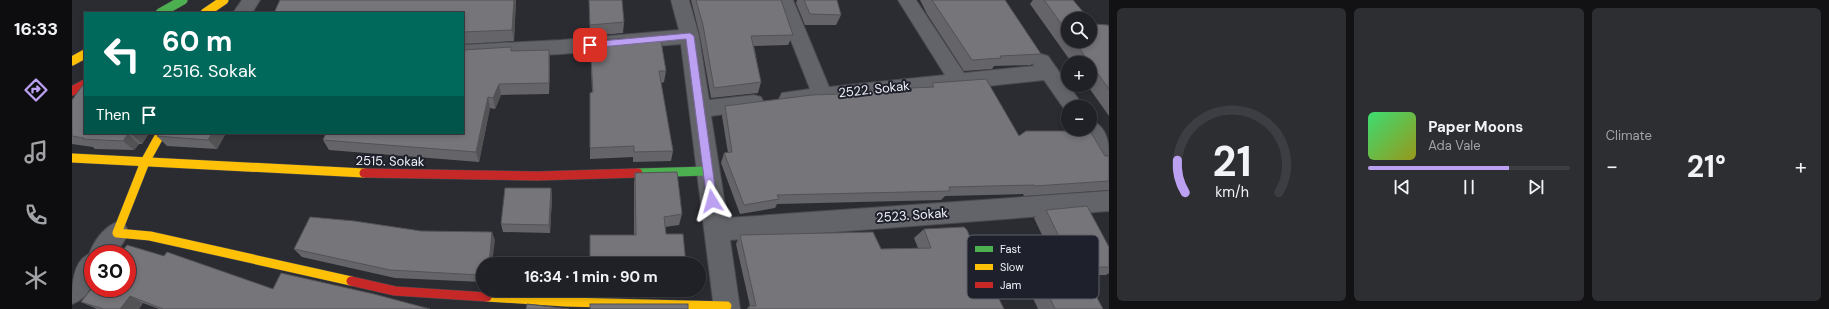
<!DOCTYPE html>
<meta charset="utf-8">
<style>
:root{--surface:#202126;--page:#2d2e32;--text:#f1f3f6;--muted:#a2a3a7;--line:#3d3e43;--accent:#bca0f2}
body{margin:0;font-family:"DM Sans",sans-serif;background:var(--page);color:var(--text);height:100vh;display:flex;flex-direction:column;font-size:15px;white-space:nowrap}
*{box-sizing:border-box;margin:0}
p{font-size:13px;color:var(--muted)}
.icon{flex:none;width:22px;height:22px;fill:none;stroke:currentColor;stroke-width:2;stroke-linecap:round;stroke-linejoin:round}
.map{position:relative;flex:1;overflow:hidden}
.details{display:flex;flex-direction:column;gap:8px;padding:8px;background:#121215;width:720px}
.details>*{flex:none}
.hud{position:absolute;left:12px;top:12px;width:380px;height:122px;border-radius:0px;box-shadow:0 2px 6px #0003,0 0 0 1px var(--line);background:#00695c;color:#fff;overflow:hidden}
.controls{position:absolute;left:989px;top:12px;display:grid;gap:8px}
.controls a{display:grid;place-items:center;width:36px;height:36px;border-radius:50%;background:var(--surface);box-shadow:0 2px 6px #0003,0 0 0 1px var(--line);font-size:20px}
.speed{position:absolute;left:12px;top:245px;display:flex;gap:8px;font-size:20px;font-weight:700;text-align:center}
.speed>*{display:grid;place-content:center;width:52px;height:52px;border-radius:50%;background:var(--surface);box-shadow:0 2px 6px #0003,0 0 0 1px var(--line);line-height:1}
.speed .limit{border:6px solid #d22;background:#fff;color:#111}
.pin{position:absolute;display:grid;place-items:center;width:34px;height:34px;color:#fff;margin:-17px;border-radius:8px;box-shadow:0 2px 6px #0006}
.me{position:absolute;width:44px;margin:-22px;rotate:352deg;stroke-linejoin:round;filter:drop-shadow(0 0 3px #0008)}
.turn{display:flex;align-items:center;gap:14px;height:84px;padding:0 12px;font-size:18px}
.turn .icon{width:52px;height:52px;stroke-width:2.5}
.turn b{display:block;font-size:28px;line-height:34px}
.then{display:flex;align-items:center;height:38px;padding:0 12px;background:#0003;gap:8px;font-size:15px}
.big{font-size:30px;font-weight:700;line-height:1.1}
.details .card{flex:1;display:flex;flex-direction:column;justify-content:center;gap:6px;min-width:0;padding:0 14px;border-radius:6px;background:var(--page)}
.details .dial{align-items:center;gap:0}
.dial svg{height:104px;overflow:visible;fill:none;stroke:var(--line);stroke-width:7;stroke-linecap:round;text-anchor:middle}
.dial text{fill:var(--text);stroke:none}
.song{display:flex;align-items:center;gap:12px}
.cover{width:48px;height:48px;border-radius:6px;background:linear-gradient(135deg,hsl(140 70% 55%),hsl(60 70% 35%))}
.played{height:4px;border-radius:2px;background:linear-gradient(90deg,var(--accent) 70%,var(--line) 70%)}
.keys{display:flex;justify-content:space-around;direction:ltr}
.heat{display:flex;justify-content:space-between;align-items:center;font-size:22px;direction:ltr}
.details .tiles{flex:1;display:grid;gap:8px;grid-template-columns:repeat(3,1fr)}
.trip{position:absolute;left:404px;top:257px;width:230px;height:40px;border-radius:20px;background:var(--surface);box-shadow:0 2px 6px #0003,0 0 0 1px var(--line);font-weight:700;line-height:40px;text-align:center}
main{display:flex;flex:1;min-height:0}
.menu{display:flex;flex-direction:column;width:72px;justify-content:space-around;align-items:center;background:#0d0d0f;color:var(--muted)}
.menu .icon{width:28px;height:28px}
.menu .current{color:var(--accent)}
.menu b{font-size:18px;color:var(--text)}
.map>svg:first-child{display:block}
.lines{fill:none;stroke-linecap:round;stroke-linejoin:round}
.street-casing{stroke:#49494f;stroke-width:2}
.fast-casing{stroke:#49494f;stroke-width:10}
.slow-casing{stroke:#49494f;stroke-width:10}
.jam-casing{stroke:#49494f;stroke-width:10}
.street{fill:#636469;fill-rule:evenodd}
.fast{stroke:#4caf50;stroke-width:9}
.slow{stroke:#ffc107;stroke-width:9}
.jam{stroke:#c62828;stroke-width:9}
.wall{fill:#656569}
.shaded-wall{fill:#535255}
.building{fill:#76757a;stroke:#535255}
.route{fill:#bca0f2;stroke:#7a689d}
.labels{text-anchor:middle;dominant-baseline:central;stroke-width:4;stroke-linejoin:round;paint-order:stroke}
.street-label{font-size:13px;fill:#f0f1f9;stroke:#1e202b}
.key{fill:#1e202b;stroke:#5d5f69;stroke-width:1}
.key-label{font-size:11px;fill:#f0f1f9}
</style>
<main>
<nav class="menu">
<b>16:33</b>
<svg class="icon current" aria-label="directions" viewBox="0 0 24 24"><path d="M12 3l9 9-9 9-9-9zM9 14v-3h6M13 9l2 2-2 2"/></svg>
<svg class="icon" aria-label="music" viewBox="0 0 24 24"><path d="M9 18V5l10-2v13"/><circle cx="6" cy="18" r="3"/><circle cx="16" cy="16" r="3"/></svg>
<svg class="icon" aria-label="phone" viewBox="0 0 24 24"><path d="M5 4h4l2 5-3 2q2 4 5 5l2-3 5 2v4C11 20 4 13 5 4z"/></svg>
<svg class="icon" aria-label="climate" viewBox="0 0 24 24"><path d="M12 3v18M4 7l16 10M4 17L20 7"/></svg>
</nav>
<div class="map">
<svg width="1037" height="309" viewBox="0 0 1037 309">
<rect width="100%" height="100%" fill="#2b2c32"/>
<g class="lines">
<g class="street-casing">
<g id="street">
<polygon points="170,0 188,0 180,13 161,13"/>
<polygon points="599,0 617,0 627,36 637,100 682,95 689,97 692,103 689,109 639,116 655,218 1037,191 1037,211 658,240 668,309 642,309 609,44 489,54 391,59 391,45 489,40 607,30"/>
<polygon points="703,0 721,0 757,87 873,75 826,0 844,0 892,73 962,66 959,61 962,56 969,54 976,56 1012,107 996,107 996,113 995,113 972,80 717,107 710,105 707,99 710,93 738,89"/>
<path d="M1018,120c19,7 19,25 19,43l-8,-3 -22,-31h11z"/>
<path d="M45,222l8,3 4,8 -13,21h-23c0,22 3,41 -21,50 0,-17 0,-42 17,-50 5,-13 15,-27 28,-32z"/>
</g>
</g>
<g class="fast-casing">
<g id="fast">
<polyline points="88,13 111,0"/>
<polyline points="566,173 636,171"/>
</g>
</g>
<g class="slow-casing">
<g id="slow">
<polyline points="133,13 152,0"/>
<polyline points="0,61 13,54"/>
<polyline points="89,133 73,162 45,233 78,236 279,281"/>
<polyline points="0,158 292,173"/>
<polyline points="415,297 494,302 655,306"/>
</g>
</g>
<g class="jam-casing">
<g id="jam">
<polyline points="0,91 13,84"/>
<polyline points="292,173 465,176 566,173"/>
<polyline points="279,281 323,291 415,297"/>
</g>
</g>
<use href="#street" class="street"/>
<use href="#fast" class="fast"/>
<use href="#slow" class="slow"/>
<use href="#jam" class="jam"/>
</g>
<g class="wall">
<polygon points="208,0 444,0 442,41 391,44 391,13"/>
<polygon points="517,0 552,22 551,33 518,36"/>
<polygon points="619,0 709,0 721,35 716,45 682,46 689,82 686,93 639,98 628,36"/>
<polygon points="725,0 765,0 769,15 764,25 733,25 724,3"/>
<polygon points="848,0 933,0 969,54 959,65 922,66 920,69 892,71 855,14"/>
<polygon points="961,0 1001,0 996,19 996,41 1018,41 1021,24 1037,27 1037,116 1015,85 1018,85 1018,63 1000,63 958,4"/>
<polygon points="518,41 553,43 594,71 592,82 589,83 601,151 599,161 561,162 561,157 518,159 518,93 520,92"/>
<polygon points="440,51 478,61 477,94 429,95 423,109 418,108 407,162 257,150 251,140"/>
<polygon points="860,83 947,136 1033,156 1037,156 1037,190 952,196 951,194 873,196 869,200 705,204 703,208 668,214 649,163 652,153 656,153 650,116 653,106 792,93 794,90 856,87"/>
<polygon points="0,100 13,133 77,133 70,144 67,144 62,150 23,149 21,147 0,144"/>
<polygon points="154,133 145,149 95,146 85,136"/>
<polygon points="563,173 610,214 607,225 593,227 594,234 562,235 562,184"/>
<polygon points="479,188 480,198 478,233 431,232 429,224"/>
<polygon points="974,210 1037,247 1037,273 1034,275 989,275 962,218"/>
<polygon points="852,229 917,283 932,309 675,309 677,306 678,306 664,244 668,235 809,249 846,248 842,238"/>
<polygon points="349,231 423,240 411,264 411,285 410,282 323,278 230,257 222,249"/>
<polygon points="968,277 1031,309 966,309 955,285"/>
<polygon points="21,287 201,289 358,309 87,309 71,303 67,309 25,309 9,302"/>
<polygon points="585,290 612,290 612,291"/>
</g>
<g class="shaded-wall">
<polygon points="442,0 444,0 442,41 440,30"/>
<polygon points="477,50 478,61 477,94"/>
<polygon points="427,84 429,95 423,109 421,98"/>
<polygon points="416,97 418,108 407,162 404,152"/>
<polygon points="60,133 77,133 70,144 59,134"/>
<polygon points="140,133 154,133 145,149 136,140"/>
<polygon points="56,134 67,144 62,150 51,141"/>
<polygon points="479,188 480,198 478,233 477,225"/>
<polygon points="420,232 423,240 420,264 417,264"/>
<polygon points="58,296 71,303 67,309 48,309"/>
</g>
<g class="building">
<polygon points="208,0 442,0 440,30 391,32 391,13 202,13"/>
<polygon points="517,0 550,0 552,22 518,25"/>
<polygon points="624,0 709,0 721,35 679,36 689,82 642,88 631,25"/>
<polygon points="732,0 765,0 769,15 738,14"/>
<polygon points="860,0 933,0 969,54 928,56 929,58 900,60"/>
<polygon points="972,0 1001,0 1017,19 996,19 996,33"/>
<polygon points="1018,21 1021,24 1036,25 1037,27 1037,89 1002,41 1018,41"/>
<polygon points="553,38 553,43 589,41 594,71 587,71 601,151 562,152 562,146 518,148 518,93 521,92 518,41"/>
<polygon points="439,47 439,51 477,50 477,83 427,84 421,98 416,97 404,152 251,140 254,133 391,133 391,50"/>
<polygon points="914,79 947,136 954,131 1018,131 1033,156 1037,156 1037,181 963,186 962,185 877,187 878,191 705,195 707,199 672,205 652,153 660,152 653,106 740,95 796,93 794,90 862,87 860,83"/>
<polygon points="13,82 13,133 60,133 59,134 56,134 51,141 11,139 12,138 0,136 0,100"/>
<polygon points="87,133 140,133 136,140 85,136"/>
<polygon points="605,172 610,214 592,217 594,234 611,234 614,264 518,264 518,235 564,235 563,173"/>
<polygon points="433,188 479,188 477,225 429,224"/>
<polygon points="1015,206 1037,247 1037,267 1002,267 974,210"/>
<polygon points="238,217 282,221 349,231 420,232 417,264 411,264 411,281 409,281 408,275 318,270 222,249"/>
<polygon points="892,227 895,230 917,283 919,283 932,309 677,309 677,306 684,306 668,235 801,232 809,249 859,248 852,229"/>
<polygon points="55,245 92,256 95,252 201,289 209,273 302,294 358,309 91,309 58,296 48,309 32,309 9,302 21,287 21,288 55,288 55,254 48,254"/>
<polygon points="968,277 1014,277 1031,309 983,309"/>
<polygon points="455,304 497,309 454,309"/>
<rect x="518" y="304" width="98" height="5"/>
</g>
<polygon class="route" points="618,33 622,36 645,201 640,205 635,201 614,39 518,48 514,45 518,42"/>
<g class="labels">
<g class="street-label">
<text transform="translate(802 89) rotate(-6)">2522. Sokak</text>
<text transform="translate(318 161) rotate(1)">2515. Sokak</text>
<text transform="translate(840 215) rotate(-4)">2523. Sokak</text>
</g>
</g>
<rect x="895" y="235" width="132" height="64" rx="6" class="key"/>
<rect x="903" y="246" width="18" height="6" fill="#4caf50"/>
<rect x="903" y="264" width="18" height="6" fill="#ffc107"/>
<rect x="903" y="282" width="18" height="6" fill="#c62828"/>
<g class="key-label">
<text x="928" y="253">Fast</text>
<text x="928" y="271">Slow</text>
<text x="928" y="289">Jam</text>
</g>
</svg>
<div class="controls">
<a><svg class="icon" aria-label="search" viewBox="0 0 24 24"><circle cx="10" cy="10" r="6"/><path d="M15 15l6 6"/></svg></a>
<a>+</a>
<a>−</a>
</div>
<div class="speed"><div class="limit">30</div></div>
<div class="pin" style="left:518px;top:45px;background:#d93025"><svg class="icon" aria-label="arrive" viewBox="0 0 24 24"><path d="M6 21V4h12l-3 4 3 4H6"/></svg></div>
<svg class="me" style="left:640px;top:201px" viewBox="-20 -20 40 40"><path d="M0-17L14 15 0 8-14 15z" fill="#bca0f2" stroke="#fff" stroke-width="4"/></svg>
<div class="trip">16:34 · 1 min · 90 m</div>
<div class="hud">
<div class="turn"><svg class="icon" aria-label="left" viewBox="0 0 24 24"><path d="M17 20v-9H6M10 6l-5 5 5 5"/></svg><div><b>60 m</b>2516. Sokak</div></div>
<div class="then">Then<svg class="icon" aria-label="arrive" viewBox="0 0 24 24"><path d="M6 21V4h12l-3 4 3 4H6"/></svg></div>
</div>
</div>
<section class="details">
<div class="tiles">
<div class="card dial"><svg viewBox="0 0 100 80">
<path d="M14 69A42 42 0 1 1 86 69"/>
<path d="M14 69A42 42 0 0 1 8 44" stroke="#bca0f2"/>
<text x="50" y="56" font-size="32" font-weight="700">21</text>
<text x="50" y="72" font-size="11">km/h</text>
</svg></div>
<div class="card">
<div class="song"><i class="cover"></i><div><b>Paper Moons</b><p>Ada Vale</p></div></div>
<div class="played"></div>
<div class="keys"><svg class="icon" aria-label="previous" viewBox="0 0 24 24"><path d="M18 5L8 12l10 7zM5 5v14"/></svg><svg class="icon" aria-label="pause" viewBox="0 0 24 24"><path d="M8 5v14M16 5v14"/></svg><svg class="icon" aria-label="next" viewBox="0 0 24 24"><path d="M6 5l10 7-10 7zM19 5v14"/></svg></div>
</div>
<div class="card"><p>Climate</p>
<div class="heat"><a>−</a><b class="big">21°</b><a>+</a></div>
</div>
</div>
</section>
</main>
